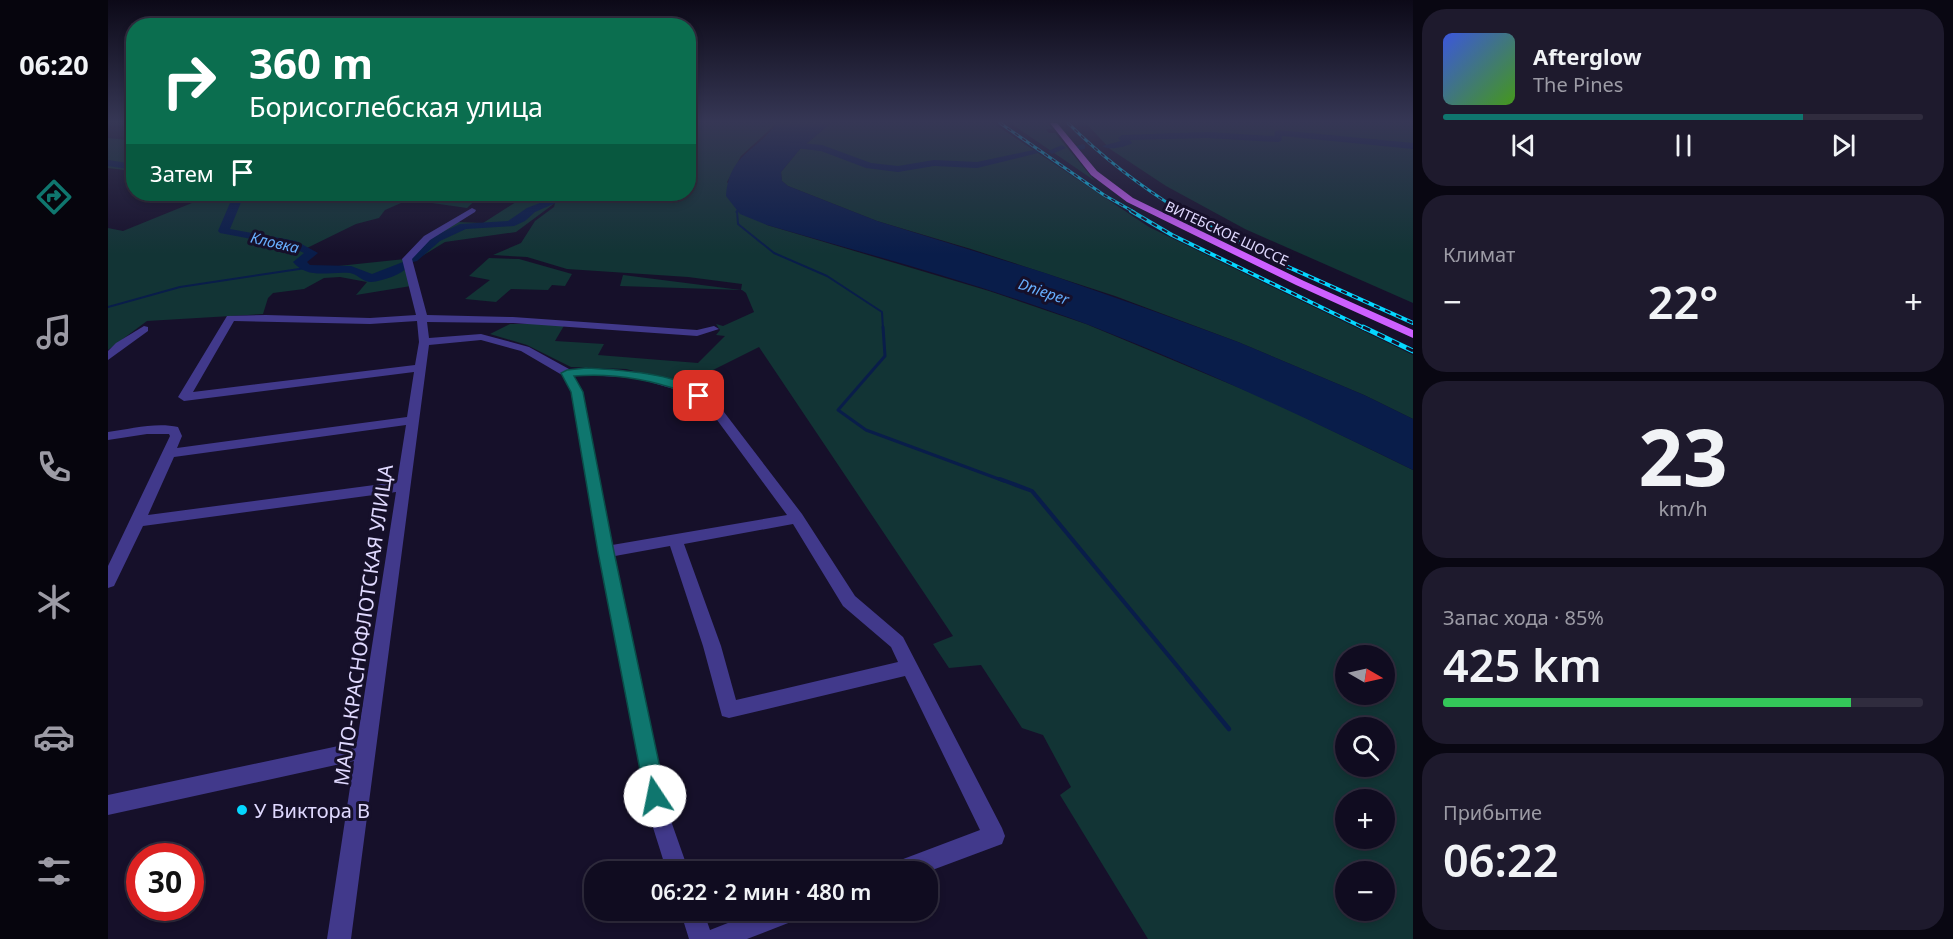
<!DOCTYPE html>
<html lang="ru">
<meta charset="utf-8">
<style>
:root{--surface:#100c20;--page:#1e1a2d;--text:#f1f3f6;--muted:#9c9ba5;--line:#302c3e;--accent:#0f766e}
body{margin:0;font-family:"Noto Sans",sans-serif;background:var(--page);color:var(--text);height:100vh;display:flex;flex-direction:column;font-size:22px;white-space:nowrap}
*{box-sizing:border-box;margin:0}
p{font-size:20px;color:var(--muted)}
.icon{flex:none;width:33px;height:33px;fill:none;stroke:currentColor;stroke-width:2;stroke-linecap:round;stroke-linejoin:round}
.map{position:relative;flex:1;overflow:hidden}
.side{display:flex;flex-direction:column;gap:9px;padding:9px;background:#090712;width:540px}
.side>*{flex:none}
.banner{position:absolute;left:18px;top:18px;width:570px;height:183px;border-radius:24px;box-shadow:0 3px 9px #0003,0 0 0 2px var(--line);background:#0b6e4f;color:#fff;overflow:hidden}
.needle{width:39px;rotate:99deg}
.tools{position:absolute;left:1227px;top:645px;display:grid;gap:12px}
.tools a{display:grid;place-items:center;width:60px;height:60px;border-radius:50%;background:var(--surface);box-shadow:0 3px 9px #0003,0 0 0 2px var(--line);font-size:30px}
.speed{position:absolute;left:18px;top:843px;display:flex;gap:12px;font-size:30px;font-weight:700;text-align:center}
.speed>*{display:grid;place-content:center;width:78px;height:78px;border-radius:50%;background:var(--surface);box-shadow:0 3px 9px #0003,0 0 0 2px var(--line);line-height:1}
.speed .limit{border:9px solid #d22;background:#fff;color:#111}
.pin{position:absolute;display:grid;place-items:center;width:51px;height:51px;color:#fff;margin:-26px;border-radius:12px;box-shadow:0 3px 9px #0006}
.me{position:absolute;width:66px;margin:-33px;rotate:349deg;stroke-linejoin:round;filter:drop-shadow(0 0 4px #0008)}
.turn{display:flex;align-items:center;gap:21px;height:126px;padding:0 24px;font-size:27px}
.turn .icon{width:78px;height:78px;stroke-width:2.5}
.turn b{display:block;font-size:42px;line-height:51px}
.then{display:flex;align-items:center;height:57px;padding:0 24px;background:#0003;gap:12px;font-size:22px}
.big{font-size:45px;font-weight:600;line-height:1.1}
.side .tile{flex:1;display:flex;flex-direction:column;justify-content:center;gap:9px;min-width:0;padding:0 21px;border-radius:24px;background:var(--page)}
.side .dial{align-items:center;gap:0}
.dial b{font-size:78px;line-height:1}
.song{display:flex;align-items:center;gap:18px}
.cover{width:72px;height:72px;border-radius:9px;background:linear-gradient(135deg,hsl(230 70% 55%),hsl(100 70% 35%))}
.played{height:6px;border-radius:3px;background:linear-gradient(90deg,var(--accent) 75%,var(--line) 75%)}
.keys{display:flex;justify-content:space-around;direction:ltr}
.heat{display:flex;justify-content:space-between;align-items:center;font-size:33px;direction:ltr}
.charge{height:9px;border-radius:4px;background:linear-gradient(90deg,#34c759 85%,var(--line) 0)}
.trip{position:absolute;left:476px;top:861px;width:354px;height:60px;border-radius:24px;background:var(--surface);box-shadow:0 3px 9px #0003,0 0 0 2px var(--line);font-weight:600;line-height:60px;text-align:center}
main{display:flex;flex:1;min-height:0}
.tabs{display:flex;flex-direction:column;width:108px;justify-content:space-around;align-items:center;background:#06050d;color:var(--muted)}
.tabs .icon{width:42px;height:42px}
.tabs .selected{color:var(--accent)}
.tabs b{font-size:27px;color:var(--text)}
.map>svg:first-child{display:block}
.green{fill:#123435;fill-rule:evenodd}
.water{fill:#091d4a}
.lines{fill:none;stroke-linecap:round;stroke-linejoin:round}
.stream-far4{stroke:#091d4a;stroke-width:1.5}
.stream-far3{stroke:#091d4a;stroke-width:2}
.stream-far2{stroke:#091d4a;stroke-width:3}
.stream-far1{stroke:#091d4a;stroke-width:4}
.stream{stroke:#091d4a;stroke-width:4.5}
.river{fill:#091d4a;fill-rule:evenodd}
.minor{fill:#41398b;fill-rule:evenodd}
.major{fill:#cd60ff;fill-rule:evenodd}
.rail-far2-casing{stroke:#05d7ff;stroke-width:3}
.rail-far1-casing{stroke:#05d7ff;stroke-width:4}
.rail-casing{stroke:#05d7ff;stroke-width:5}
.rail-far2{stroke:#16102a;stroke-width:1.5;stroke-dasharray:4.5;stroke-linecap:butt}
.rail-far1{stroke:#16102a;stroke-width:2;stroke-dasharray:6;stroke-linecap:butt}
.rail{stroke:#16102a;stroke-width:3;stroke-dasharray:8;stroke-linecap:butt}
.route{fill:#0f766e;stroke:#0a4d48;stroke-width:1.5}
.poi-dot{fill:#05d7ff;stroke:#16102a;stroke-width:2}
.labels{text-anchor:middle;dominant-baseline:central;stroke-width:6;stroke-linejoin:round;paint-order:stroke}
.far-street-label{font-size:14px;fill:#e0d9ff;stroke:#16102a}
.far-water-label{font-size:15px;font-style:italic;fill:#67afff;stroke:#16102a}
.near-street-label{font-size:20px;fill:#e0d9ff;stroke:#16102a}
.near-poi-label{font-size:20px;fill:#e0d9ff;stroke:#16102a;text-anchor:start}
</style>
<main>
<nav class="tabs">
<b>06:20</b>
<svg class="icon selected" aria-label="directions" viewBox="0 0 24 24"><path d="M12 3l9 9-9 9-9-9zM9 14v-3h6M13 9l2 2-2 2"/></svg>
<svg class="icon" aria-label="music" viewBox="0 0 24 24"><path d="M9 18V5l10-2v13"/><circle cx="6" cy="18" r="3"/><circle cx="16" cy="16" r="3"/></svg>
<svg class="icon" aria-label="phone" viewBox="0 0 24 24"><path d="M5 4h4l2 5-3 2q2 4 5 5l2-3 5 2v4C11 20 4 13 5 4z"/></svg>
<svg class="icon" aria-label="climate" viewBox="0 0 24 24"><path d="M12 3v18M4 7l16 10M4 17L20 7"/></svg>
<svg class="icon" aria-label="car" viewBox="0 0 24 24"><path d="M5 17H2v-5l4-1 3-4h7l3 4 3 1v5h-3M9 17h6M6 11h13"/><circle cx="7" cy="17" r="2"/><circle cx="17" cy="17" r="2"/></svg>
<svg class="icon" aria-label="filters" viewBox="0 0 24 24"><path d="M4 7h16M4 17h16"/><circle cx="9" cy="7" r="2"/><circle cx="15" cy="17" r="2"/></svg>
</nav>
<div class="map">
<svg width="1305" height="939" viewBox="0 0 1305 939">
<rect width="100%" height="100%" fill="#16102a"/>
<g class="green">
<path d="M581,123h88l-36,33 -14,26 40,43 222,66 97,33 187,78 140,68v469h-265l-88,-144 11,-8 -28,-52 -21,-7 -41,-63 -32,3 -16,-24 20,-8 -194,-289 -74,37 -59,-15 -55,-2 -44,-22 -37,-11 20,-10h55l-10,17 49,3 -6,11 100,8 27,-27 -9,-1 4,-5 -4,-6 7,2 31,-14 -8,-19 -4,-3 -122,-4 3,-11 118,15 1,-6 -54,-7 -121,-8 -40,-12 -34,-2 28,-12 14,-22 19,-14 1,-4 -39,29 -71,10 -31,19 -3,-5 23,-21 23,-13 26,1 33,-21 -21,-4 5,-4h71l26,2 3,-2h88zM1238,656h38v38h-38zM1238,728h38v38h-38zM1238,800h38v38h-38zM1238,872h38v38h-38z"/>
<polygon points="723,123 885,123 1041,227 1305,355 1305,419 1256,395 1130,342 1007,296 863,249 769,221 680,186 674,181 673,172 692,149"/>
<polygon points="902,123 939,123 944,129 938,129 941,133 947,133 987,181"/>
<polygon points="978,123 1305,123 1305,303 1137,229 1058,186 1002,149"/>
<polygon points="0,138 20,140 25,139 25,171 0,168"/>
<polygon points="106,194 374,194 359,208 310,201 293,203 277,210 271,218 248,224 199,248 206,252 196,263 211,268 297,259 303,286 248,295 259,282 232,277 216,278 196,289 165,293 160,298 155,314 39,321 0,350 0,228 15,231"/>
<polygon points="381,258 411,259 464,274 457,286 444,285 440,290 403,289 388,302 357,299 382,280 361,276"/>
</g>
<path class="water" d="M669,123h54l-31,26 -19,23 1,9 6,5 89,35 168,52 111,39 82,30 126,53 49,24v51c-107,-52 -213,-102 -324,-145 -105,-40 -214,-69 -322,-100l-27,-11 -14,-18c3,-42 30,-44 51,-73z"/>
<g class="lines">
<polyline class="stream-far4" points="628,212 630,210"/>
<g class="stream-far3">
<polyline points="629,211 630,224 666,253 719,276 774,312 775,329"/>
<polyline points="0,307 72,287 198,268"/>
</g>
<polyline class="stream-far2" points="775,327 777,356 730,410 758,430 896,481"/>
<polyline class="stream-far1" points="892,479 924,491 1080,679"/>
<polyline class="stream" points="1079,678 1121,729"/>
<g class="river">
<polygon points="580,123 585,123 581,125"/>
<path d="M1170,130l135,13v6l-131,-13 -1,5 -3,1 -71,-4 -77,2 2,3c-6,4 -24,8 -30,3l19,-5 -3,-3 4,-3 85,-3 67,4 1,-5z"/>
<polygon points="672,141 714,145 763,163 790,166 826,160 869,162 930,149 934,152 869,168 826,166 790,172 758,168 713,151 669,146 669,142"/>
<polygon points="974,144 977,145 977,149 970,150 966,147"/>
<polygon points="954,145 958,148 944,154 940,151"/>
<polygon points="0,160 26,164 26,170 0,166"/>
<path d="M123,194l13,1 -14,34 66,12 22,12 -11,9 3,3 41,1 21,8 31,-12 6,4c-8,9 -26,15 -38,16 -8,0 -14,-8 -21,-9 -21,-2 -42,7 -57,-11l11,-9 -15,-7 -69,-13 -2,-2 15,-35z"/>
<polygon points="455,194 468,194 427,212 417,221 406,226 358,229 332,241 309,261 305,262 299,258 324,237 352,224 400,221 419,208"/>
</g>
<g class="minor">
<path d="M364,208l4,2 -1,2 -45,28 -18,19 15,56 86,2 184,13 17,-4 5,3 -22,7 -184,-13 -86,-1 2,16 52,-4 48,13 40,22 68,3 55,14 22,13 88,115 53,82 48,41 99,191 3,8 -3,8 -75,28h-40l3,-8 90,-34 -75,-154 -176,42 -7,-2 -19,-70 -33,-100 -55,10 55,262 19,54h-22l-17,-54 -52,-266 -27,-160 -9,-17 -41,-24 -40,-11 -52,5 -78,594h-24l27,-178 -246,54v-20l249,-53 39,-250 -253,34 -29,60 -6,2v-22l62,-130 -1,-2h-22l-39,6v-8c22,-3 48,-10 70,-5l4,9 -5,12 230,-31 7,-45 -230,29 -6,-4 49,-81 39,-1 104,3 46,-3 -14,-56 22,-23zM126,321l136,3 47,-3 2,21 -4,23 -222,27zM478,375l50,3 48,14 22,13 81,110 -175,30 -29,-153 -9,-16zM298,425l-9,57 -249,33 26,-58zM685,524l50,82 48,41 7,15 -162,38 -15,-54 -37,-102z"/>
<polygon points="36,326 40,327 40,331 0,360 0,351 8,343"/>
<polygon points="572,910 595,910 602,930 653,910 696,910 693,918 639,939 581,939"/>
</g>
<polygon class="major" points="942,123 949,123 989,171 1025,198 1196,281 1305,330 1305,338 1188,285 1019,202 983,175"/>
<g class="rail-far2-casing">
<g id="rail-far2">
<polyline points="892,123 996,195 1026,212"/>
<path d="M960,123c35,35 72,63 114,89"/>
</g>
</g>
<g class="rail-far1-casing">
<g id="rail-far1">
<polyline points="1023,211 1064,235 1258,329"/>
<polyline points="1072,211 1169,262 1305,323"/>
</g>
</g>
<g class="rail-casing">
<polyline id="rail" points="1255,327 1305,351"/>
</g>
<use href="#rail-far2" class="rail-far2"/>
<use href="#rail-far1" class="rail-far1"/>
<use href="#rail" class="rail"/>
</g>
<linearGradient id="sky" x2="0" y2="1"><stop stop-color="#0c0917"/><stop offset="0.48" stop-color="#363755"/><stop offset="1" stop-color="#363755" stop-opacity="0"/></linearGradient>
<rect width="1305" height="254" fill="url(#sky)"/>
<path class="route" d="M478,368c30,2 98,5 119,28l-6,3c-6,-1 -11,-6 -17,-8 -34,-12 -72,-18 -108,-15l9,16 31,160 52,244 -3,7 -8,3 -7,-3 -3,-7 -47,-244 -27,-160 -10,-19 6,-3z"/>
<circle class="poi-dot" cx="134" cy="810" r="6"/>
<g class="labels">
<g class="far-street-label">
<text transform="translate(1119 233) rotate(25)">ВИТЕБСКОЕ ШОССЕ</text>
</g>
<g class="far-water-label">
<text transform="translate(167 242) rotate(13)">Кловка</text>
<text transform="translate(936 291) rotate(19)">Dnieper</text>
</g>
<g class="near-street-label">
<text transform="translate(255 625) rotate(-82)">МАЛО-КРАСНОФЛОТСКАЯ УЛИЦА</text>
</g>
<g class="near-poi-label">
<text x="146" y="810">У Виктора В</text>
</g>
</g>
</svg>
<div class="tools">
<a><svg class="needle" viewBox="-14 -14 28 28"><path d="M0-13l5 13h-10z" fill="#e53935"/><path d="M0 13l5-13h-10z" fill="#9c9ba5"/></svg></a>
<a><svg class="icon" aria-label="search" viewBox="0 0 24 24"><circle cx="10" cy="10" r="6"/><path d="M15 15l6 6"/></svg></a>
<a>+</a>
<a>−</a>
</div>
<div class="speed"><div class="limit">30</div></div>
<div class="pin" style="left:591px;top:396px;background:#d93025"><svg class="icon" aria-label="arrive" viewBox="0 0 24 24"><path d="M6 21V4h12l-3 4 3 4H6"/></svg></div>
<svg class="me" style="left:547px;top:796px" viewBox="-20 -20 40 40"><circle r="19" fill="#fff"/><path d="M0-13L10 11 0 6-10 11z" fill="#0f766e"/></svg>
<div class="trip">06:22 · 2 мин · 480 m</div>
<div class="banner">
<div class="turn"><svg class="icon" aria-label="right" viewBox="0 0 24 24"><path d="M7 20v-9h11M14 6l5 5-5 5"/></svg><div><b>360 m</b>Борисоглебская улица</div></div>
<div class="then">Затем<svg class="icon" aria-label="arrive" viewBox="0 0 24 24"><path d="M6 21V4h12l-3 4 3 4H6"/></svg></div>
</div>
</div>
<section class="side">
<div class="tile">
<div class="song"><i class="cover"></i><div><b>Afterglow</b><p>The Pines</p></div></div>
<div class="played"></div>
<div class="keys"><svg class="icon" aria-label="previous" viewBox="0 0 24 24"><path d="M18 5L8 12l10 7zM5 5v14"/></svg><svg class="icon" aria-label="pause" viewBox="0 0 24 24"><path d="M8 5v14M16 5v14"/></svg><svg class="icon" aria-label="next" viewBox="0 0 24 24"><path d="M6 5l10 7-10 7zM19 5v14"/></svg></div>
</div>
<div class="tile"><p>Климат</p>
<div class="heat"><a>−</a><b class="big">22°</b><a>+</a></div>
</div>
<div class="tile dial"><b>23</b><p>km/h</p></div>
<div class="tile"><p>Запас хода · 85%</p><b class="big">425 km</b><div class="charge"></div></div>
<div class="tile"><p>Прибытие</p><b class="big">06:22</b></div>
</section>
</main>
